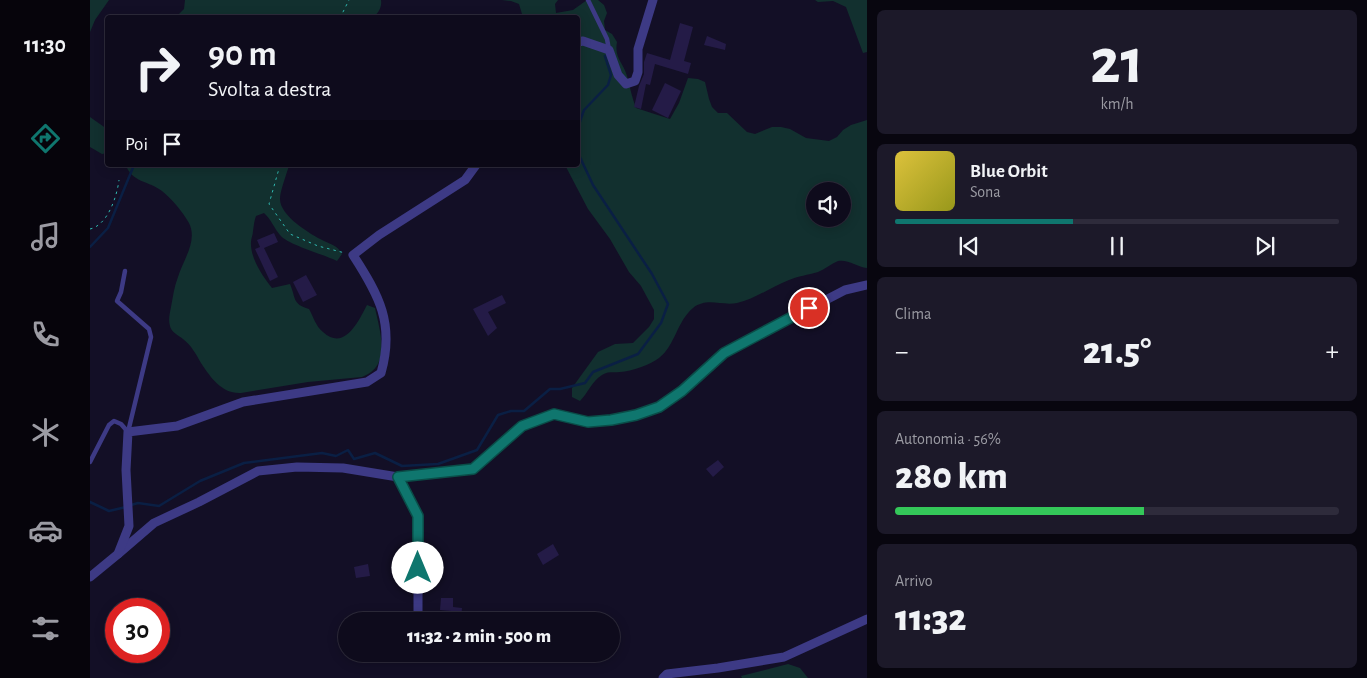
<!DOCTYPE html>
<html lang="it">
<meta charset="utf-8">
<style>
:root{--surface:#0e0b1c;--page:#1c1929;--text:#f1f3f6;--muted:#9b9ba3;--line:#2e2b3b;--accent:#0f766e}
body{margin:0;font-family:"Alegreya Sans",sans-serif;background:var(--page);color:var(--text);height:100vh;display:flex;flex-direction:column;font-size:19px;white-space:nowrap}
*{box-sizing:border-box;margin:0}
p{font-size:16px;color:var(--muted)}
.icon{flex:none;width:28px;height:28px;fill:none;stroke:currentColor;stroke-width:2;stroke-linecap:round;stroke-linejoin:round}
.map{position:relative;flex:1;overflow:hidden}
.panel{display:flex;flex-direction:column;gap:10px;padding:10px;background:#08060f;width:500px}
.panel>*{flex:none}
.guide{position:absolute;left:15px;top:15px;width:475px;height:152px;border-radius:5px;box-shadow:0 2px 12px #0003,0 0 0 1px var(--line);background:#0e0b1c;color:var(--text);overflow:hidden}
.fabs{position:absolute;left:716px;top:182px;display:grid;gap:10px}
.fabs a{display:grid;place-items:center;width:45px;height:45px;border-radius:50%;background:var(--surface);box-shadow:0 2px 12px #0003,0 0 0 1px var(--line);font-size:25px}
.speed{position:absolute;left:15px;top:598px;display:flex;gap:10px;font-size:25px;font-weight:700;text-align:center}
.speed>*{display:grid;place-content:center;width:65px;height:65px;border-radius:50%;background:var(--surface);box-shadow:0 2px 12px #0003,0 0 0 1px var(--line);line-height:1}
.speed .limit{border:8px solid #d22;background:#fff;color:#111}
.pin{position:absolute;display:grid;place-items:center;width:42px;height:42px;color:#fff;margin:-21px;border:2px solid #fff;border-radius:50%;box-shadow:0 1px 5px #0007}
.me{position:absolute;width:55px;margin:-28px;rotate:0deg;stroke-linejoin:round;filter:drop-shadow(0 0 4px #0008)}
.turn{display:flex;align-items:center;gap:18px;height:105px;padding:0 20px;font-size:22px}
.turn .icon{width:65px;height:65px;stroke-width:2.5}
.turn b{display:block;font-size:35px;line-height:42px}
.then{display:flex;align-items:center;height:48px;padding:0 20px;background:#0003;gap:10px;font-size:19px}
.big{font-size:38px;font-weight:800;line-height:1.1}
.panel .tile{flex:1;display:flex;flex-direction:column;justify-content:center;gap:8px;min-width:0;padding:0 18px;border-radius:8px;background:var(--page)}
.panel .dial{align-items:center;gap:0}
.dial b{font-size:65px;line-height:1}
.song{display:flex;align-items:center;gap:15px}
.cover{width:60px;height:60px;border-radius:8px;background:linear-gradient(135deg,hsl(50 70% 55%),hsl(60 70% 35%))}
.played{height:5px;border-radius:2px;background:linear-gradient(90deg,var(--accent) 40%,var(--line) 40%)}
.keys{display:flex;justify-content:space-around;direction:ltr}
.heat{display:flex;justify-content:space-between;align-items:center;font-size:28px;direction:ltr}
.charge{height:8px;border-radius:4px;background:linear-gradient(90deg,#34c759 56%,var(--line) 0)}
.trip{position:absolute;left:248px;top:612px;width:282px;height:50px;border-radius:25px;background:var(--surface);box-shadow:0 2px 12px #0003,0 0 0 1px var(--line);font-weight:800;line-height:50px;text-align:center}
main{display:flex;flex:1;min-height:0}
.menu{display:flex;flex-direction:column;width:90px;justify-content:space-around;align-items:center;background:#06040b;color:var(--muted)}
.menu .icon{width:35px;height:35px}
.menu .on{color:var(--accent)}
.menu b{font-size:22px;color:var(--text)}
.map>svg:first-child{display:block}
.green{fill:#12302f;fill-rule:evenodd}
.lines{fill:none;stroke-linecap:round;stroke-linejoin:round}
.stream{stroke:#0a1f44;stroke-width:2.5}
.building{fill:#241b47}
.path{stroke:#2fb8b0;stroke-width:1;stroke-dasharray:2.5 4;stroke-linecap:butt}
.service{stroke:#3d3a85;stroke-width:4.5}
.minor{stroke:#3d3a85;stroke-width:9}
.route-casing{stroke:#0a4d48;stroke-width:12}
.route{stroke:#0f766e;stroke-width:9}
</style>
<main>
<nav class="menu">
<b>11:30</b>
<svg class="icon on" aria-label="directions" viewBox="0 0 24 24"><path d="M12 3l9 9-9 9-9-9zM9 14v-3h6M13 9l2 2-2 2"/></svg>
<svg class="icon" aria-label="music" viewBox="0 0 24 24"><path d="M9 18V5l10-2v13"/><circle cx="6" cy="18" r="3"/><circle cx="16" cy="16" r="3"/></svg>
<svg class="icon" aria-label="phone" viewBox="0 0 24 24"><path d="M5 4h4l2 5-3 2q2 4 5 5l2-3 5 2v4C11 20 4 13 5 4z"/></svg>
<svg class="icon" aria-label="climate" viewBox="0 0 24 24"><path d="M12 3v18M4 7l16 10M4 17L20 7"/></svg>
<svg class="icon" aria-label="car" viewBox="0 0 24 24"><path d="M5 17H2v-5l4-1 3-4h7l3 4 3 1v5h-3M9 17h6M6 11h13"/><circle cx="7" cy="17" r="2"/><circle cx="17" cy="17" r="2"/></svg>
<svg class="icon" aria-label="filters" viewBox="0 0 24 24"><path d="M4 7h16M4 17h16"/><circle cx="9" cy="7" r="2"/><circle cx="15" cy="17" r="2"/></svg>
</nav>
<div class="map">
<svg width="777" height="678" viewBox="0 0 777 678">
<rect width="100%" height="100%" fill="#130f26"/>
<g class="green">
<polygon points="0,0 19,0 5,20 0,32"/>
<path d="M95,0h196c1,7 -2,12 -7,17h-198l8,-8z"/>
<path d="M412,0h56l-3,4 1,9 17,-3 14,-10h11l6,5 3,8 -3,8 1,9 7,4 5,8c-3,16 6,20 10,34 3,11 5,22 9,32l34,11 9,-16 9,-25 10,1 7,3 4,17 3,8 6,6h9l20,19 8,2 17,-7h9l9,2 16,9 23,3 8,-4 6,-7 8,-5 16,-5v148c-10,-1 -19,-9 -29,-7 -7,3 -13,8 -20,11 -10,3 -20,4 -29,8 -18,7 -34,19 -52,23 -16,3 -30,-6 -44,5 -16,13 -18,38 -34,50 -9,7 -27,13 -39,14 -7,1 -12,-1 -18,3 -10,6 -14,18 -22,26l-8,-4v-9l26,-36 17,-8 18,-1 16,-16 5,-8v-9l-13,-24 -12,-14 -19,-33 -22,-30 -23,-44h13v-147l-57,-1 1,-3 -3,-10 -8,-3zM725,191h27v28h-27z"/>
<polygon points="725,0 777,0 777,52 773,53 756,7 743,1 728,2"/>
<polygon points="0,117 17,129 17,153 12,154 0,147"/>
<path d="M36,165h163c-2,9 -9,25 -9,34 0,17 30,35 44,42 8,4 13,4 18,13l-5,7c-14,-7 -49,-16 -57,-26 -6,-7 -9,-16 -16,-22l-8,3c-2,6 -2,9 -3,15 0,4 -2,7 -2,11 -1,16 12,35 21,46l18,-4c6,14 2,20 19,25 4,7 7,18 14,23 22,20 36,-12 44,-27l8,3c5,24 17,58 -13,69l-54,5 -67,11c-19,1 -30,-15 -40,-30 -5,-9 -10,-18 -18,-24 -5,-4 -12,-7 -13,-13 -2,-7 0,-13 1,-19 2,-10 3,-20 7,-30 5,-17 20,-36 11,-54 -7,-12 -17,-24 -27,-32 -13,-10 -31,-9 -36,-26z"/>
<polygon points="698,664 710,668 718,678 652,678 651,676"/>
</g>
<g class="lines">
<g class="stream">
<polyline points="488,127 494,110 518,85 521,75 515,56"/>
<polyline points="0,247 18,228 44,165"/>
<polyline points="0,502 19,511 36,507"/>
<polyline points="41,505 48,503 69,506 110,481 154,463 232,453 246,456 258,450 264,459 285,453 312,466 348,464 387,450 408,415 421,411 434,411 460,389 470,389 495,383 503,372 548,354 571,323 578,304 562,274 503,185 488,153 488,147"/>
</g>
</g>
<g class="building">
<polygon points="590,23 603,27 594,61 601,63 598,74 565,64 560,85 556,84 551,109 544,107 549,86 554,74 554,62 557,53 580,60"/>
<polygon points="617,36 636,44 635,50 614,45"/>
<polygon points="575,83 591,91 578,118 562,110"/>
<polygon points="184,233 188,242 174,248 188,277 180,281 165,249 170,247 167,240"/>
<polygon points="216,275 227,295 213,302 203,282"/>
<polygon points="412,295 416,303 398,312 407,328 398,336 383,309"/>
<polygon points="628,460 634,467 623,477 616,469"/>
<polygon points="463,544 469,555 453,565 447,554"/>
<polygon points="278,564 280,576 266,578 264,567"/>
<polygon points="351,598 363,598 363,607 372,608 371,621 360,621 361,611 350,610"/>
</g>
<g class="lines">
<g class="path">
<polyline points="250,18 259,0"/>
<polyline points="190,165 179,204 200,234 228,246 255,253"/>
<path d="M0,229c18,-4 27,-33 29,-49"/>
</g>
<g class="service">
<polyline points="498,0 517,39 519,50"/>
<polyline points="35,271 31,292 27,301 59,329 61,337 38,432"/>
<polyline points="0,462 19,425 24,421 31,424 38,432"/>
</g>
<g class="minor">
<polyline points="488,42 493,41 519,50 528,75 536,84 545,81 548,72 548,49 563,0"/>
<polyline points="308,477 328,516 328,621"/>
<polyline points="28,554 64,523 109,502 168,471 207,467 253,468 308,477 383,469 432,426 464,414 498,422 521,420 546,415 569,407 592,391 634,353 755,290 777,285"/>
<path d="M0,577l28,-23 11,-28 -3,-56 2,-38 49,-6 66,-24 124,-20 14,-9c14,-49 -2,-78 -28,-118l26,-20 86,-55 11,-15"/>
<polyline points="573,678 577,674 628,668 694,657 777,619"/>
</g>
</g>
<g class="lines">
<g class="route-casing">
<polyline id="route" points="328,568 328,516 308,477 383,469 432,426 464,414 498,422 521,420 546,415 569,407 592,391 634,353 719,308"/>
</g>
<use href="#route" class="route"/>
</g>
</svg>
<div class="fabs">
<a><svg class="icon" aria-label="sound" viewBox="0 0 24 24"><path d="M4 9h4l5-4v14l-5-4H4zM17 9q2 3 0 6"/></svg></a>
</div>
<div class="speed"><div class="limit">30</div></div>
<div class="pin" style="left:719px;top:308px;background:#d93025"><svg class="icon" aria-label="arrive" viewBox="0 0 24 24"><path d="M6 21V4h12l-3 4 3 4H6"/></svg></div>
<svg class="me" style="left:328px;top:568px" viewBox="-20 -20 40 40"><circle r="19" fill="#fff"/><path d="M0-13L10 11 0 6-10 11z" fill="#0f766e"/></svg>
<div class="trip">11:32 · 2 min · 500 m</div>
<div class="guide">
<div class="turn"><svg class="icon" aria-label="right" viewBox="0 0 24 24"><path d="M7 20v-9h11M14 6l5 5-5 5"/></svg><div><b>90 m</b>Svolta a destra</div></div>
<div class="then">Poi<svg class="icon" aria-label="arrive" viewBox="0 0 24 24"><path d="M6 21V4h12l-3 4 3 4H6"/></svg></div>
</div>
</div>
<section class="panel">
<div class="tile dial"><b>21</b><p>km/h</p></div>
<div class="tile">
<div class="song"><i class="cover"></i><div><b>Blue Orbit</b><p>Sona</p></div></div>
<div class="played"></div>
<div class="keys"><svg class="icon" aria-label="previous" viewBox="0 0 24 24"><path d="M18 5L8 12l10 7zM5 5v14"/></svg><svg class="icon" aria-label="pause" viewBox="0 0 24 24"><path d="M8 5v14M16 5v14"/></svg><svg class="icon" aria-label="next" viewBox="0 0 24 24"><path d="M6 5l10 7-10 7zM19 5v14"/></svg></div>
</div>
<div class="tile"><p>Clima</p>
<div class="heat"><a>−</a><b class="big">21.5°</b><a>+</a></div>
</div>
<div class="tile"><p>Autonomia · 56%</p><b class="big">280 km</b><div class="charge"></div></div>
<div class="tile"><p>Arrivo</p><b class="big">11:32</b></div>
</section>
</main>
